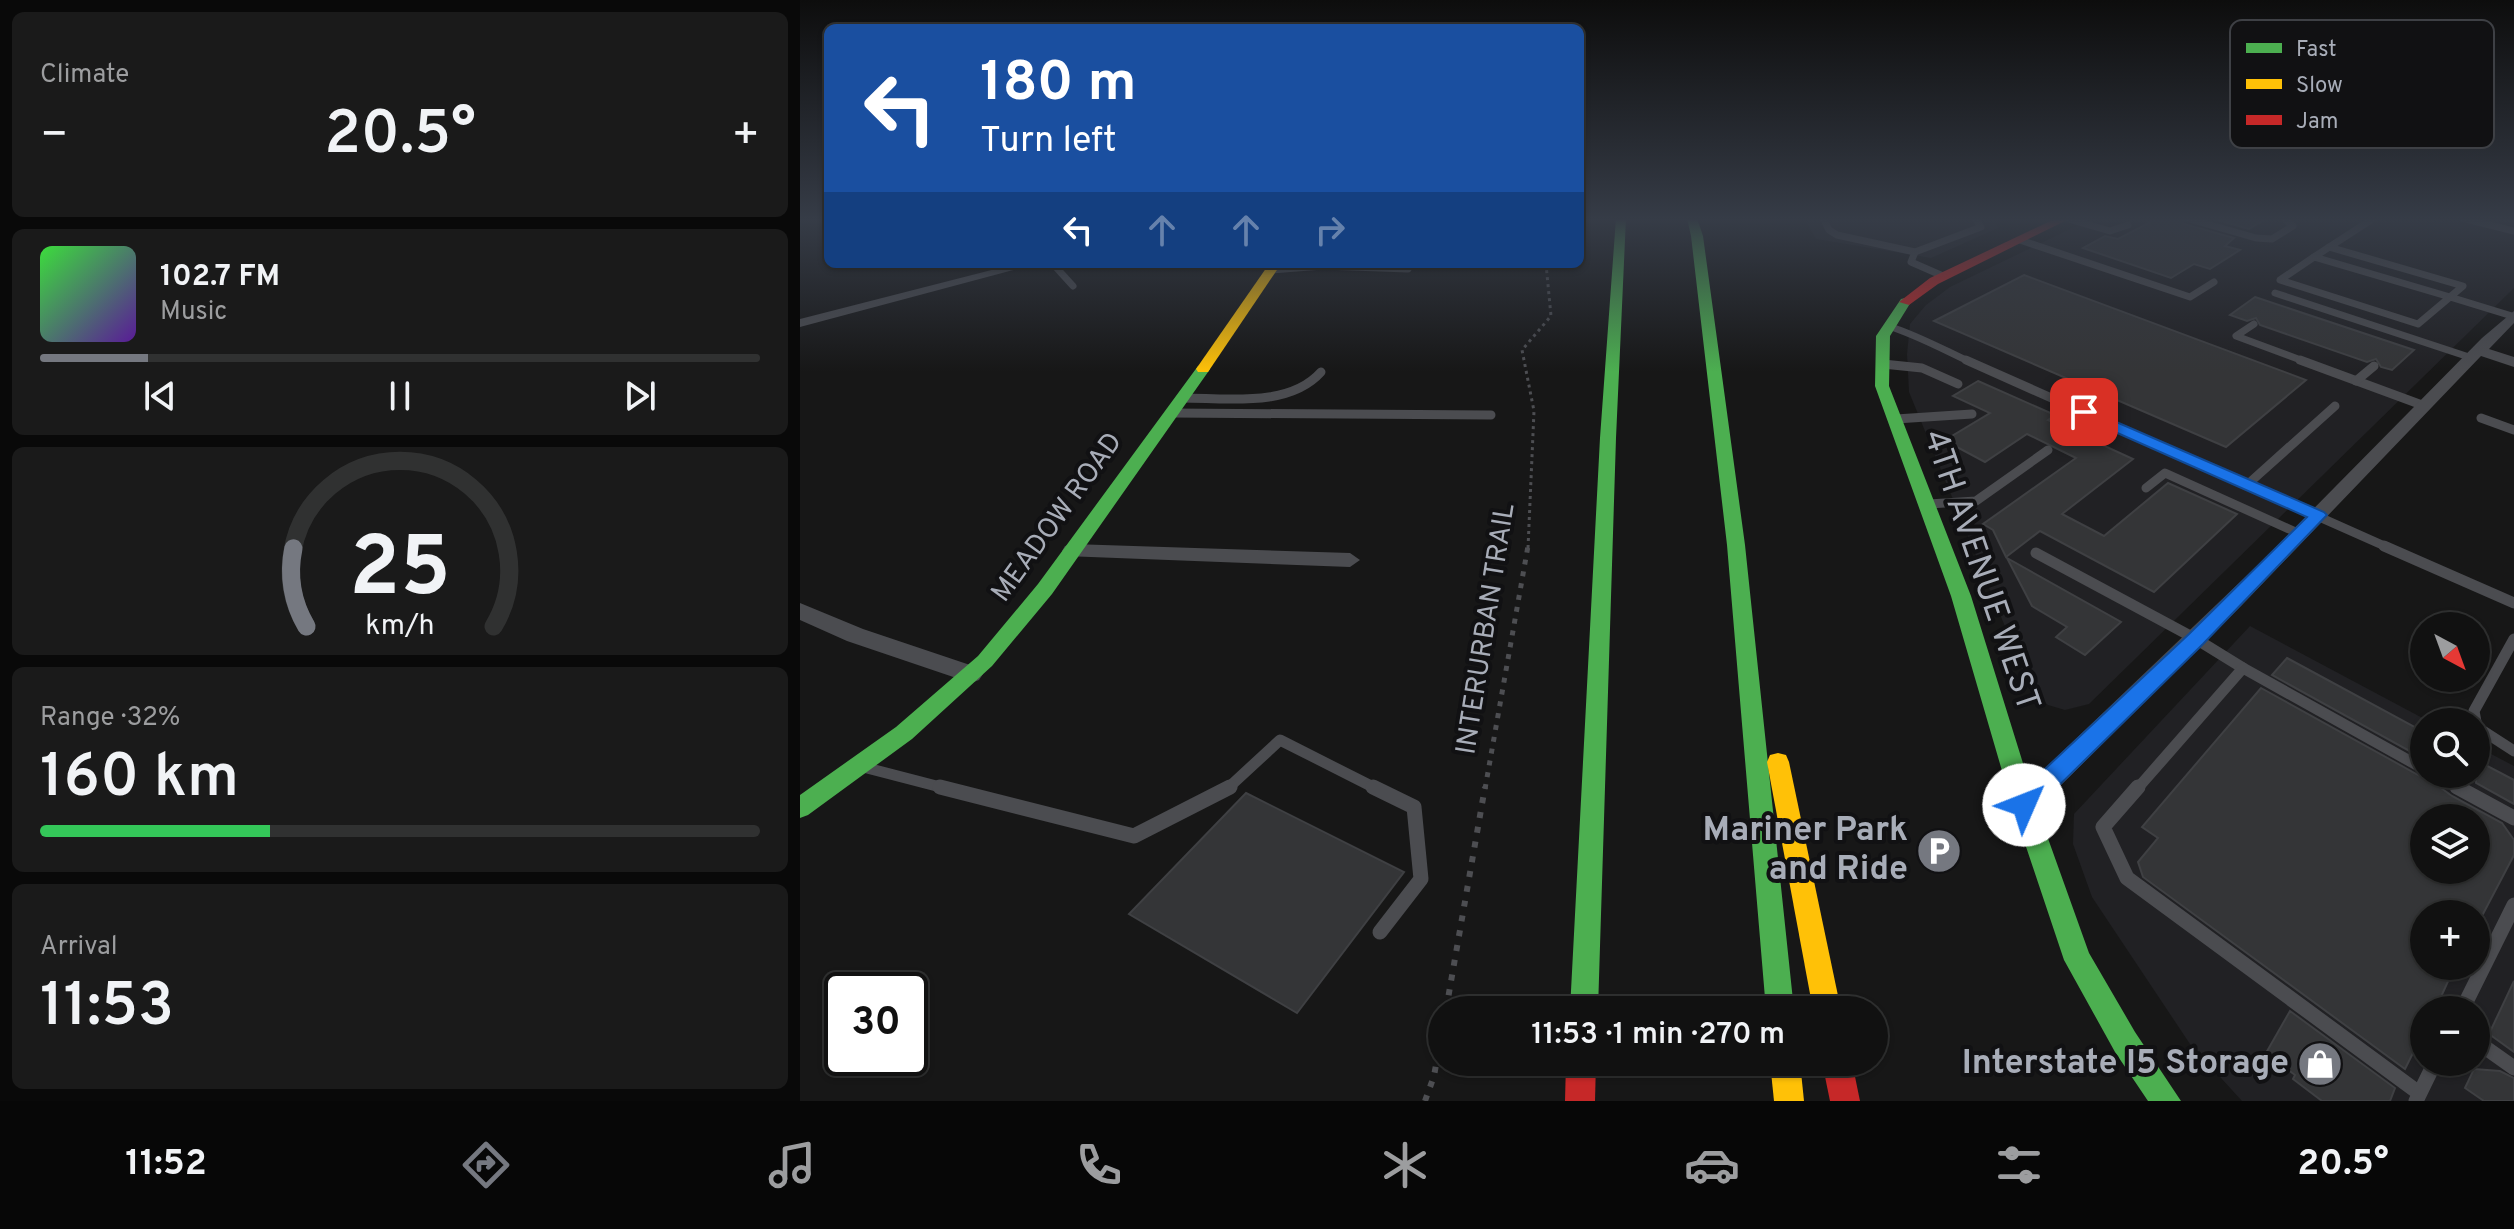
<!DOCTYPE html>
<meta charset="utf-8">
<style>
:root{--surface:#111;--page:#1a1a1a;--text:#f1f3f6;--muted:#9c9d9f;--line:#303131;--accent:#757880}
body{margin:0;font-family:Overpass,sans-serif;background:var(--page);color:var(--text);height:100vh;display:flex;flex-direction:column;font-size:30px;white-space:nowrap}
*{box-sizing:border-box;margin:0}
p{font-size:26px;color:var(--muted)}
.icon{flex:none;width:44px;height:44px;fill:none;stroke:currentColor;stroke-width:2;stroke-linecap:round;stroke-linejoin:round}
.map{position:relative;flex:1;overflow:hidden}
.panel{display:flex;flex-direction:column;gap:12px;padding:12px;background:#090909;width:800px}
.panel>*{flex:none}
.top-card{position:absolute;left:24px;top:24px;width:760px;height:244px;border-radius:12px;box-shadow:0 2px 6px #0004,0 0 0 2px var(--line);background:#1a4fa0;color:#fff;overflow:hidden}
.needle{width:52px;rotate:139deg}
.controls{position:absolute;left:1610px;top:612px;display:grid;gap:16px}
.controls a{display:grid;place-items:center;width:80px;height:80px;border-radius:50%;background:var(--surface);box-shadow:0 2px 6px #0004,0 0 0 2px var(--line);font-size:40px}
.speed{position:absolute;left:24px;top:972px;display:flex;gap:16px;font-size:40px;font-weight:700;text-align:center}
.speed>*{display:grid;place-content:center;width:104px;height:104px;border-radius:50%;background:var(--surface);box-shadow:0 2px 6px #0004,0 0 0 2px var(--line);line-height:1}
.speed .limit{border:4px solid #111;border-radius:12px;background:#fff;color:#111}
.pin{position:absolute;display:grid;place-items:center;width:68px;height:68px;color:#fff;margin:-34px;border-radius:16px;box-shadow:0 4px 12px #0006}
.me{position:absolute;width:88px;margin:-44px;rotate:46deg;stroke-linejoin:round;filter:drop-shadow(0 0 6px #0008)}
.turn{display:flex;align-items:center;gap:28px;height:168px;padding:0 24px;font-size:36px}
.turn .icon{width:104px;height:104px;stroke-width:2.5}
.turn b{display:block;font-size:56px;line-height:68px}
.lanes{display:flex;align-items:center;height:76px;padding:0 24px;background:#0003;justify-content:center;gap:40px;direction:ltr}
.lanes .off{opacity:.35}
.big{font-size:60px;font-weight:600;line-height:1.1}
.panel .tile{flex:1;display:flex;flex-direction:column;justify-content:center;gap:12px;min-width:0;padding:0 28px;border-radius:12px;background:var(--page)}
.panel .dial{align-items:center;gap:0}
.dial svg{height:208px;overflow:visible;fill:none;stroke:var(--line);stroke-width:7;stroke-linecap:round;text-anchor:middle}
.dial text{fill:var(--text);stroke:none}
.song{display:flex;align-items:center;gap:24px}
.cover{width:96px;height:96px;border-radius:12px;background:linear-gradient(135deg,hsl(120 70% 55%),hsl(270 70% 35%))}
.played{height:8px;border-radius:4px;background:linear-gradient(90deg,var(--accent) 15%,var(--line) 15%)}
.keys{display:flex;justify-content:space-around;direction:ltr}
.heat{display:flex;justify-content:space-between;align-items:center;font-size:44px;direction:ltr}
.charge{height:12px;border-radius:6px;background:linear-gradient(90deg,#34c759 32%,var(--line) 0)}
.trip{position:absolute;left:628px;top:996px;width:460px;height:80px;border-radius:40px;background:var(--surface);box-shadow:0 2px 6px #0004,0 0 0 2px var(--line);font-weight:600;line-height:80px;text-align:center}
.dock{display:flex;height:128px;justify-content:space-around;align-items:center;background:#070707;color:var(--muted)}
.dock .icon{width:56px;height:56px}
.dock .current{color:var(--accent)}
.dock b{font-size:36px;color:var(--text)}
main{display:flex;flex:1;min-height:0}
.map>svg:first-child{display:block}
.built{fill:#212124;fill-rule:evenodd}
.building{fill:#343537;stroke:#3f4043;stroke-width:2;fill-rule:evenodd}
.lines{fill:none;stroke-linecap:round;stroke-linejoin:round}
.path-far2{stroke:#4d4e52;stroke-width:3;stroke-dasharray:3 4;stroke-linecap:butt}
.path-far1{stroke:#4d4e52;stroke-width:5;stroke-dasharray:5 7;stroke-linecap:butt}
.path{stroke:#4d4e52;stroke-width:6;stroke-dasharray:6 9;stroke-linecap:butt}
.lane-far3{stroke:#4b4c50;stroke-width:7}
.lane-far2{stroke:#4b4c50;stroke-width:9}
.lane-far1{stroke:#4b4c50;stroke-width:11}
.lane{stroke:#4b4c50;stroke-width:15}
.street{fill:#4b4c50;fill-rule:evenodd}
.fast{fill:#4caf50;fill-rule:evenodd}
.slow{fill:#ffc107;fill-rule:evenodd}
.jam{fill:#c62828;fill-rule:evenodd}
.route{fill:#1a73e8;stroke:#114b97;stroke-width:2}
.labels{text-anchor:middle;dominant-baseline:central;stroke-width:8;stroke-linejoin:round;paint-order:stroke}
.street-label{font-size:28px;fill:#a8adb8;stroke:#111113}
.near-street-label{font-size:34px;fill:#a8adb8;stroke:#111113}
.near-poi-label{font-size:34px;font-weight:bold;fill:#a8adb8;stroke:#111113;text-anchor:end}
.key{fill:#111113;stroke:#3e4045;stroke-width:2}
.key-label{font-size:22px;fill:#a8adb8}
</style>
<main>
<section class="panel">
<div class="tile"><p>Climate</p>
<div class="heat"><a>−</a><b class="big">20.5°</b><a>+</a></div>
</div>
<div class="tile">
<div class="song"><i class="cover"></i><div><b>102.7 FM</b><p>Music</p></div></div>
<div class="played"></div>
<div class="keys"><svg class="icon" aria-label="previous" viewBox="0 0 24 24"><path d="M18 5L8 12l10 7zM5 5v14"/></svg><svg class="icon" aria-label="pause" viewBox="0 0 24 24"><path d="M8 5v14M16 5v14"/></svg><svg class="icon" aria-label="next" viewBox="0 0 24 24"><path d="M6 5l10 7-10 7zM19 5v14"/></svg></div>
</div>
<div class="tile dial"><svg viewBox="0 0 100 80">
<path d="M14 69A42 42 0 1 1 86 69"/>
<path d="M14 69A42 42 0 0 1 9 39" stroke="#757880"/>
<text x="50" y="56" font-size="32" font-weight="700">25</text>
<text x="50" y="72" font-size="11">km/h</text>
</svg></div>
<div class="tile"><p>Range · 32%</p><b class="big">160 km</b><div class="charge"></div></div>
<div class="tile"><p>Arrival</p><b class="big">11:53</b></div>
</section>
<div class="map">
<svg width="1714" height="1101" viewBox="0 0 1714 1101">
<rect width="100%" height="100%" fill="#171717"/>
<g class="built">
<polygon points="1004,218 1199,218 1195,220 1198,228 1131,258 1016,239"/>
<polygon points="1293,218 1714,218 1714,288 1289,704 1265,710 1248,705 1231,690 1109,392 1107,354 1110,324 1126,305 1150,287"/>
<path d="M1450,626l180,96h-6v52h52v-28l38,20v335h-272l-52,-57 -98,-147 -19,-53 1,-30zM1624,818h52v52h-52zM1624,914h52v52h-52zM1624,1010h52v52h-52z"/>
</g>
<g class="building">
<polygon points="1351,218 1380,218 1384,224 1434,238 1425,246 1440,250 1410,269 1394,264 1371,278 1283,248 1305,236 1318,239 1351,222"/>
<polygon points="1410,218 1467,218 1449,229"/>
<polygon points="1224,275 1506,380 1426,447 1134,321"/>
<polygon points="1455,297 1614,350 1592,370 1581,367 1576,359 1567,362 1460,325 1456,318 1447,321 1430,315"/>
<polygon points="1178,381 1255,415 1248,420 1333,459 1262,514 1304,536 1368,483 1437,514 1354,592 1240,531 1206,557 1193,530 1183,524 1276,458 1227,434 1185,462 1155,446 1152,436 1190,413 1153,396"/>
<polygon points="1207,558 1321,622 1285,655 1256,637 1267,627 1232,606"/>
<polygon points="1487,658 1624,732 1624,759 1472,675"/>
<path d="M1461,688l159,88 6,1 26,19 50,27 12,17v15l-31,59h-59v52h31l-20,44h-11v21l-19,38 -262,-192 -5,-15 20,-24 -16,-11zM1624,818h52v52h-52z"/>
<polygon points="1676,760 1714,780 1714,804 1676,783"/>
<polygon points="446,793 604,872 497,1013 329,914"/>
<polygon points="1714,981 1714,1052 1689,1034"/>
<polygon points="1490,1011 1595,1088 1590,1101 1522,1101 1493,1079 1495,1075 1466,1053"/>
<polygon points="1674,1069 1700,1071 1714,1078 1714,1101 1684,1101 1665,1088"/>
</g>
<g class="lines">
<polyline class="path-far2" points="728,548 734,411 722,350 751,316 746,264"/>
<polyline class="path-far1" points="685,789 728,546"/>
<g class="path">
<polyline points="646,1010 685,787"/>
<polyline points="625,1101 634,1076 642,1031"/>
</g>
<g class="lane-far3">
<polyline points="1023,218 1029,230 1037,235 1115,252 1181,227 1175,218"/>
<polyline points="1265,218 1310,231 1328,225"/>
<polyline points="1386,218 1456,238 1472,239 1493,226 1483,218"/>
<polyline points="1662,218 1714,231"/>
<polyline points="1220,240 1390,297 1414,282"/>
<polyline points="1529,247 1663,286 1650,297"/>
<polyline points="1115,252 1111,262 1143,276"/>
<polygon points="1514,257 1650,297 1618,324 1480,280"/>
<polyline points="1514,257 1574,218"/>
<polyline points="253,264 273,286"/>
<polyline points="471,270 523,266 608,269"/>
<polyline points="1475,293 1672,358"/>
<polyline points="1650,297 1712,316"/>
<polyline points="1454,324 1436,336 1506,362"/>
<path d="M1088,326c29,9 54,23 82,36"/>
</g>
<g class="lane-far2">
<polyline points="1166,360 1589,548"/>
<polyline points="1500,360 1622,405"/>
<polyline points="1083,364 1122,368 1158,384"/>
<polyline points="1556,381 1574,366"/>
<path d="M382,398c44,0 107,10 139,-26"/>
<polyline points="372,413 691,415"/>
<polyline points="1681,418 1714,430"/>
<polyline points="1096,419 1172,414"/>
<polyline points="1448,484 1535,406"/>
<polyline points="1346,488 1365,473 1500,534"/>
<polyline points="1129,504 1176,501 1248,450"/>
</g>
<g class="lane-far1">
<polyline points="1584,546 1714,603"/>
<polyline points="1236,553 1396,639 1443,668"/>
<polyline points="1714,639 1674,711 1677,727 1714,751"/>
<polyline points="67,768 148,789"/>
<polyline points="1634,774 1661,789"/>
<polyline points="427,789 480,740 577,789"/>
<polyline points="1337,789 1443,668 1624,769"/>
</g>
<g class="lane">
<polyline points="140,787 334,836 430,787"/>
<polyline points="573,787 614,807 621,879 580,932"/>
<polyline points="1338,787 1303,827 1327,878 1619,1093"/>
<polyline points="1657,787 1714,818"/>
<polyline points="1662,1010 1714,905"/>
<polyline points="1676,1041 1714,1068"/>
<polyline points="1616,1101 1635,1062"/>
</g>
<g class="street">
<polygon points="215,264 236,264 0,327 0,319"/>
<polygon points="1714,311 1714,323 1689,349 1714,357 1714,367 1681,356 1441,606 1233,813 1224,816 1215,813 1211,805 1215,797 1461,562 1682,338"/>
<polygon points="272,544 550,553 560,560 550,567 265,556 262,551 265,546"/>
<polygon points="0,603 63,629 179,668 183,674 179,680 171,683 47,641 0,620"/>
</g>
<g class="fast">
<polygon points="816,218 826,218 816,438 798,1010 770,1010 800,438"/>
<polygon points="887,218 897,218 903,236 945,545 994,1010 966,1010 927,545 891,236"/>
<polygon points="1105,298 1111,302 1090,336 1089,386 1171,596 1236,805 1289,953 1335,1032 1381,1101 1348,1101 1315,1052 1264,960 1212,805 1151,596 1075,386 1076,336 1101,299"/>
<polygon points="403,365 410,369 408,372 252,594 192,666 112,739 8,815 0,818 0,795 96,727 178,656 238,584 398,366"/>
</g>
<g class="slow">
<polygon points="469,264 481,264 408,372 398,372 396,369"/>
<polygon points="978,753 986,755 989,762 1041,1010 1013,1010 967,762 970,755"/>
<polygon points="970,1062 1000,1062 1004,1101 974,1101"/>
</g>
<g class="jam">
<polygon points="1257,218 1271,218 1138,284 1109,305 1099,302 1130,278"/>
<polygon points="766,1062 796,1062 795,1101 765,1101"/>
<polygon points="1022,1062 1052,1062 1060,1101 1030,1101"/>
</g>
</g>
<linearGradient id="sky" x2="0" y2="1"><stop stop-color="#0d0d0d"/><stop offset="0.59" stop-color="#363c47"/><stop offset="1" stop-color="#363c47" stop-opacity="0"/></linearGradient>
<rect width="1714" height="372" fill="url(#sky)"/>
<polygon class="route" points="1284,408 1524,512 1527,515 1403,644 1232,812 1224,815 1215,812 1212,805 1215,797 1389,634 1507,517 1279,416 1279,409"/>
<defs>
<g id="parking-disc" transform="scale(2.3)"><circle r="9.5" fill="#757880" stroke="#111113"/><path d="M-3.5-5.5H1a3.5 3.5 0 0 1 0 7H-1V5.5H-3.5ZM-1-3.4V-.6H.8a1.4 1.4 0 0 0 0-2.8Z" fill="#fff"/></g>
<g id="shop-disc" transform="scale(2.3)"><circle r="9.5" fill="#757880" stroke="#111113"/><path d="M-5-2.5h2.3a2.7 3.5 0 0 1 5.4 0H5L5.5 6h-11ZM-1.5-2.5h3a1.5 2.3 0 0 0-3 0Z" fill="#fff"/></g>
</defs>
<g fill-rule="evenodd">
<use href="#parking-disc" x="1139" y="851"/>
<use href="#shop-disc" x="1520" y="1064"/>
</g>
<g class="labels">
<g class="street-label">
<text transform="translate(258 518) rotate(-54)">MEADOW ROAD</text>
<text transform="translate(687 629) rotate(-81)">INTERURBAN TRAIL</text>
</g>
<g class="near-street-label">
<text transform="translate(1180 571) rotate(71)">4TH AVENUE WEST</text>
</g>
<g class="near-poi-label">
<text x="1108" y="831">Mariner Park<tspan x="1108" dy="39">and Ride</tspan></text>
<text x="1489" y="1064">Interstate I5 Storage</text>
</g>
</g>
<rect x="1430" y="20" width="264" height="128" rx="12" class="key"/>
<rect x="1446" y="43" width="36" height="10" fill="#4caf50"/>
<rect x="1446" y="79" width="36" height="10" fill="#ffc107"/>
<rect x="1446" y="115" width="36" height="10" fill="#c62828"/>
<g class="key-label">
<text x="1496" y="56">Fast</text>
<text x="1496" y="92">Slow</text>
<text x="1496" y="128">Jam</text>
</g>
</svg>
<div class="controls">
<a><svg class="needle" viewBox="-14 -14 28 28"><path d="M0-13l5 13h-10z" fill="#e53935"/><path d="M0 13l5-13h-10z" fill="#9c9d9f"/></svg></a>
<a><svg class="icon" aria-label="search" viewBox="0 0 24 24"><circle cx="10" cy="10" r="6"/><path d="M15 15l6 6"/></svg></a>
<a><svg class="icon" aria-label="layers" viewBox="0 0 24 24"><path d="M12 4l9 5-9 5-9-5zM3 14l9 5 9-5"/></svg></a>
<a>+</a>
<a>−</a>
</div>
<div class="speed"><div class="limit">30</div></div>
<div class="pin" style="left:1284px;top:412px;background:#d93025"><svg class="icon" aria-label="arrive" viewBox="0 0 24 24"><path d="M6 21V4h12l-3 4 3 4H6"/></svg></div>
<svg class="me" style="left:1224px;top:805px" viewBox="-20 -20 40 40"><circle r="19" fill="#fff"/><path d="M0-13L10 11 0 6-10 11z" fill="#1a73e8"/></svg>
<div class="trip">11:53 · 1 min · 270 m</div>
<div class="top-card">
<div class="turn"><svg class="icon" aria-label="left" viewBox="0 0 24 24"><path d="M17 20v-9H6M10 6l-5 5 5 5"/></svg><div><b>180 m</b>Turn left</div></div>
<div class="lanes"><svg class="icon" aria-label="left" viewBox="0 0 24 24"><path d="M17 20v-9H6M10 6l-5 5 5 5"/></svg><svg class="icon off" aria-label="ahead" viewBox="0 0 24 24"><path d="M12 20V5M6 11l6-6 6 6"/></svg><svg class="icon off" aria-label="ahead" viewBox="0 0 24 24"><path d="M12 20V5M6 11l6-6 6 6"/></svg><svg class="icon off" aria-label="right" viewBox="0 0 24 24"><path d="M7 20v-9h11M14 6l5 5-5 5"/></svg></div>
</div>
</div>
</main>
<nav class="dock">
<b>11:52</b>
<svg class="icon current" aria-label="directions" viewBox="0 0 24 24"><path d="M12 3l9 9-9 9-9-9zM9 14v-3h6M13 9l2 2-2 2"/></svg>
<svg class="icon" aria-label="music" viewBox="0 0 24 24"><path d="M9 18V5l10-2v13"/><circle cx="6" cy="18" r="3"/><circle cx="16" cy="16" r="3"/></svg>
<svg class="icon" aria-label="phone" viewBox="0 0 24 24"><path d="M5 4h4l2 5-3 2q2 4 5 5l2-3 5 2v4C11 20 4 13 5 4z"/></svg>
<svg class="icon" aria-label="climate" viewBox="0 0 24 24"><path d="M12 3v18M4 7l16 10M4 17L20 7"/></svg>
<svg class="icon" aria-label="car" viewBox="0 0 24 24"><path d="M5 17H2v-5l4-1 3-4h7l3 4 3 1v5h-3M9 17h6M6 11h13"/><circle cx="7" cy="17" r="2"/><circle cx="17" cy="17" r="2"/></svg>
<svg class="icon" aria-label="filters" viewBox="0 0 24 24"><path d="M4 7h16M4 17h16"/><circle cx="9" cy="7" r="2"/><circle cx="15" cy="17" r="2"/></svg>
<b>20.5°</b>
</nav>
